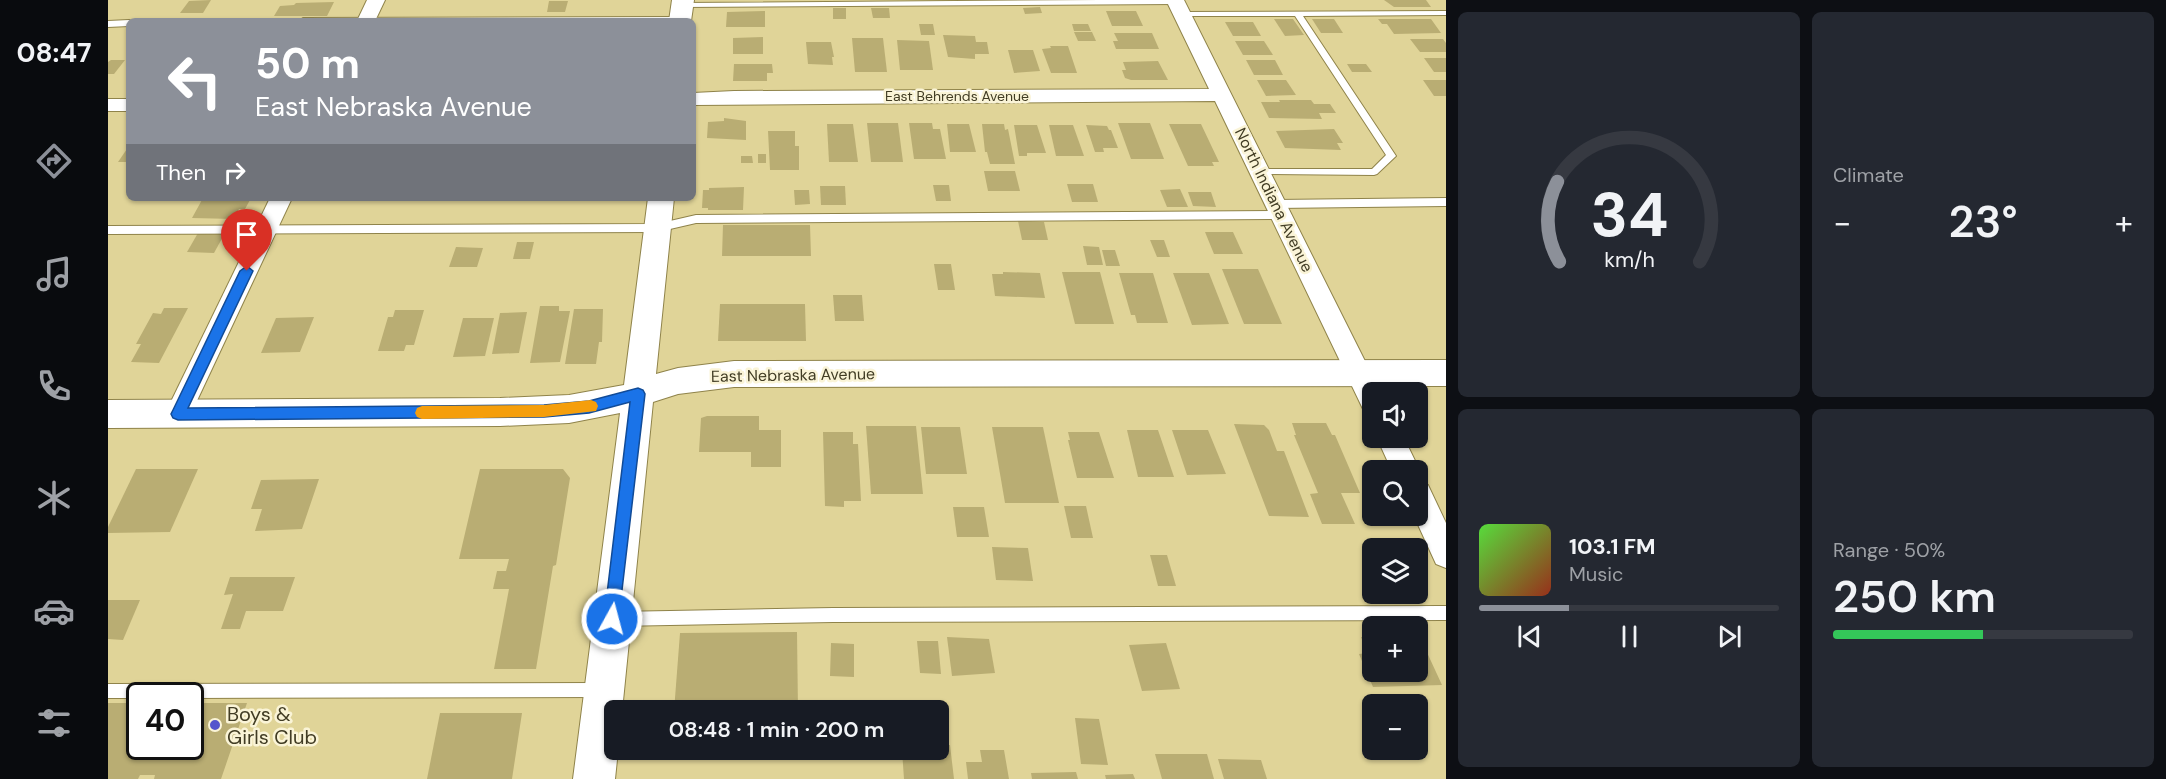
<!DOCTYPE html>
<meta charset="utf-8">
<style>
:root{--surface:#171b24;--page:#242831;--text:#f1f3f6;--muted:#9ea1a6;--line:#363941;--accent:#8c9099}
body{margin:0;font-family:"DM Sans",sans-serif;background:var(--page);color:var(--text);height:100vh;display:flex;flex-direction:column;font-size:22px;white-space:nowrap}
*{box-sizing:border-box;margin:0}
p{font-size:20px;color:var(--muted)}
.icon{flex:none;width:33px;height:33px;fill:none;stroke:currentColor;stroke-width:2;stroke-linecap:round;stroke-linejoin:round}
.map{position:relative;flex:1;overflow:hidden}
.side{display:flex;flex-direction:column;gap:12px;padding:12px;background:#0d0f14;width:720px}
.side>*{flex:none}
.guide{position:absolute;left:18px;top:18px;width:570px;height:183px;border-radius:9px;box-shadow:0 2px 4px #0004;background:#8c9099;color:#fff;overflow:hidden}
.fabs{position:absolute;left:1254px;top:382px;display:grid;gap:12px}
.fabs a{display:grid;place-items:center;width:66px;height:66px;border-radius:9px;background:var(--surface);box-shadow:0 2px 4px #0004;font-size:30px}
.speed{position:absolute;left:18px;top:682px;display:flex;gap:12px;font-size:30px;font-weight:700;text-align:center}
.speed>*{display:grid;place-content:center;width:78px;height:78px;border-radius:50%;background:var(--surface);box-shadow:0 2px 4px #0004;line-height:1}
.speed .limit{border:3px solid #111;border-radius:9px;background:#fff;color:#111}
.pin{position:absolute;display:grid;place-items:center;width:51px;height:51px;color:#fff;margin:-62px -26px;border-radius:50% 50% 50% 0;rotate:-45deg;box-shadow:0 0 6px #0007}
.pin .icon{rotate:45deg}
.me{position:absolute;width:66px;margin:-33px;rotate:7deg;stroke-linejoin:round;filter:drop-shadow(0 0 4px #0008)}
.turn{display:flex;align-items:center;gap:21px;height:126px;padding:0 30px;font-size:27px}
.turn .icon{width:78px;height:78px;stroke-width:2.5}
.turn b{display:block;font-size:42px;line-height:51px}
.then{display:flex;align-items:center;height:57px;padding:0 30px;background:#0003;gap:12px;font-size:22px}
.big{font-size:45px;font-weight:600;line-height:1.1}
.side .card{flex:1;display:flex;flex-direction:column;justify-content:center;gap:9px;min-width:0;padding:0 21px;border-radius:9px;background:var(--page)}
.side .dial{align-items:center;gap:0}
.dial svg{height:156px;overflow:visible;fill:none;stroke:var(--line);stroke-width:7;stroke-linecap:round;text-anchor:middle}
.dial text{fill:var(--text);stroke:none}
.song{display:flex;align-items:center;gap:18px}
.cover{width:72px;height:72px;border-radius:9px;background:linear-gradient(135deg,hsl(110 70% 55%),hsl(10 70% 35%))}
.played{height:6px;border-radius:3px;background:linear-gradient(90deg,var(--accent) 30%,var(--line) 30%)}
.keys{display:flex;justify-content:space-around;direction:ltr}
.heat{display:flex;justify-content:space-between;align-items:center;font-size:33px;direction:ltr}
.charge{height:9px;border-radius:4px;background:linear-gradient(90deg,#34c759 50%,var(--line) 0)}
.side .tiles{flex:1;display:grid;gap:12px;grid-template-columns:repeat(2,1fr)}
.trip{position:absolute;left:496px;top:700px;width:345px;height:60px;border-radius:9px;background:var(--surface);box-shadow:0 2px 4px #0004;font-weight:600;line-height:60px;text-align:center}
main{display:flex;flex:1;min-height:0}
.dock{display:flex;flex-direction:column;width:108px;justify-content:space-around;align-items:center;background:#090b0e;color:var(--muted)}
.dock .icon{width:42px;height:42px}
.dock .current{color:var(--accent)}
.dock b{font-size:27px;color:var(--text)}
.map>svg:first-child{display:block}
.building{fill:#b9ad73}
.lines{fill:none;stroke-linecap:round;stroke-linejoin:round}
.service-casing{stroke:#8f834a;stroke-width:2}
.minor-casing{stroke:#8f834a;stroke-width:2}
.tertiary-casing{stroke:#8f834a;stroke-width:2}
.service{fill:#fff;fill-rule:evenodd}
.minor{fill:#fff;fill-rule:evenodd}
.tertiary{fill:#fff;fill-rule:evenodd}
.route{fill:#1a73e8;stroke:#114b97;stroke-width:1.5}
.slow{fill:#f59e0b}
.poi-dot{fill:#5455cc;stroke:#faf4d7;stroke-width:2}
.labels{text-anchor:middle;dominant-baseline:central;stroke-width:5;stroke-linejoin:round;paint-order:stroke}
.far-street-label{font-size:14px;fill:#413c24;stroke:#faf4d7}
.street-label{font-size:16px;fill:#413c24;stroke:#faf4d7}
.near-poi-label{font-size:20px;fill:#413c24;stroke:#faf4d7;text-anchor:start}
</style>
<main>
<nav class="dock">
<b>08:47</b>
<svg class="icon current" aria-label="directions" viewBox="0 0 24 24"><path d="M12 3l9 9-9 9-9-9zM9 14v-3h6M13 9l2 2-2 2"/></svg>
<svg class="icon" aria-label="music" viewBox="0 0 24 24"><path d="M9 18V5l10-2v13"/><circle cx="6" cy="18" r="3"/><circle cx="16" cy="16" r="3"/></svg>
<svg class="icon" aria-label="phone" viewBox="0 0 24 24"><path d="M5 4h4l2 5-3 2q2 4 5 5l2-3 5 2v4C11 20 4 13 5 4z"/></svg>
<svg class="icon" aria-label="climate" viewBox="0 0 24 24"><path d="M12 3v18M4 7l16 10M4 17L20 7"/></svg>
<svg class="icon" aria-label="car" viewBox="0 0 24 24"><path d="M5 17H2v-5l4-1 3-4h7l3 4 3 1v5h-3M9 17h6M6 11h13"/><circle cx="7" cy="17" r="2"/><circle cx="17" cy="17" r="2"/></svg>
<svg class="icon" aria-label="filters" viewBox="0 0 24 24"><path d="M4 7h16M4 17h16"/><circle cx="9" cy="7" r="2"/><circle cx="15" cy="17" r="2"/></svg>
</nav>
<div class="map">
<svg width="1338" height="779" viewBox="0 0 1338 779">
<rect width="100%" height="100%" fill="#e0d498"/>
<g class="building">
<polygon points="103,0 95,13 72,13 81,1"/>
<polygon points="1276,0 1318,0 1323,7 1286,7"/>
<polygon points="441,1 460,1 457,12 439,12"/>
<polygon points="226,2 219,16 166,16 172,6 186,5 188,3"/>
<polygon points="932,7 934,13 917,14 915,8"/>
<rect x="725" y="8" width="13" height="11"/>
<polygon points="763,8 781,8 782,18 765,18"/>
<polygon points="657,11 657,27 618,27 619,12"/>
<polygon points="998,11 1028,11 1035,26 1004,26"/>
<polygon points="1166,19 1185,19 1196,35 1177,36"/>
<polygon points="1204,19 1226,19 1235,33 1213,33"/>
<polygon points="1270,19 1323,19 1333,33 1286,34 1279,24 1274,24"/>
<polygon points="1117,22 1145,22 1153,36 1125,36"/>
<polygon points="811,24 825,24 827,35 813,35"/>
<polygon points="964,24 980,24 983,31 966,31"/>
<polygon points="966,32 984,32 988,41 970,41"/>
<polygon points="1006,33 1044,33 1051,49 1008,49 1005,41 1010,41"/>
<polygon points="835,35 867,36 868,42 879,42 881,54 867,54 867,59 840,57"/>
<polygon points="655,37 655,54 625,54 625,38"/>
<polygon points="744,38 775,38 779,72 747,72"/>
<polygon points="1302,39 1335,39 1338,43 1338,52 1312,52"/>
<polygon points="789,40 821,41 825,70 792,70"/>
<polygon points="1127,41 1156,41 1165,55 1135,55"/>
<polygon points="698,42 723,42 726,57 724,57 725,65 700,64"/>
<polygon points="942,46 960,46 969,73 943,73 934,49 943,48"/>
<polygon points="900,50 925,50 932,71 906,73"/>
<polygon points="1316,58 1338,58 1338,72 1326,72"/>
<polygon points="3,60 17,60 6,74 0,74 0,62"/>
<polygon points="1138,60 1167,60 1175,75 1146,75"/>
<polygon points="1050,61 1060,80 1023,80 1017,78 1014,70 1018,70 1015,62"/>
<polygon points="626,64 664,64 665,73 659,73 659,81 625,81"/>
<polygon points="1239,64 1258,64 1264,72 1244,72"/>
<polygon points="1149,80 1178,80 1188,95 1158,96"/>
<polygon points="1315,80 1338,80 1338,96 1326,96"/>
<polygon points="1171,100 1203,100 1206,104 1222,104 1228,113 1211,113 1214,119 1161,118 1153,102 1172,102"/>
<polygon points="616,118 638,121 638,140 599,138 600,122 616,121"/>
<polygon points="759,123 790,123 795,162 763,162"/>
<polygon points="801,123 824,123 825,129 832,129 838,159 806,159"/>
<polygon points="1010,123 1042,123 1056,159 1023,159"/>
<polygon points="719,124 745,124 750,162 721,162"/>
<polygon points="839,124 861,124 868,152 842,152"/>
<polygon points="874,124 896,124 897,130 900,129 907,164 882,164 879,152 877,152"/>
<polygon points="1061,124 1093,124 1111,162 1104,162 1106,166 1080,166"/>
<polygon points="906,125 929,125 938,153 919,153 919,156 911,156"/>
<polygon points="941,125 965,125 976,156 948,156"/>
<polygon points="978,125 999,126 1001,130 1003,130 1010,148 995,148 996,152 987,152"/>
<polygon points="1226,129 1235,143 1229,143 1233,150 1177,148 1168,131"/>
<polygon points="660,131 687,131 687,146 691,146 691,170 662,170"/>
<polygon points="21,146 21,162 10,162"/>
<rect x="650" y="154" width="8" height="9"/>
<polygon points="633,156 644,156 645,163 633,163"/>
<polygon points="876,171 907,171 912,191 880,191"/>
<polygon points="959,184 985,184 990,202 964,202"/>
<polygon points="825,185 841,185 843,201 828,201"/>
<polygon points="712,186 737,186 738,205 713,205"/>
<polygon points="636,187 635,210 600,210 600,208 594,208 595,190 601,190 601,188"/>
<polygon points="1072,189 1080,207 1059,207 1052,190"/>
<polygon points="686,190 701,190 702,204 687,205"/>
<polygon points="1080,192 1103,192 1108,207 1085,206"/>
<polygon points="95,198 143,198 137,209 131,209 126,219 84,218"/>
<polygon points="910,221 936,222 940,240 914,240"/>
<polygon points="615,225 702,225 703,256 614,256"/>
<polygon points="1097,232 1125,232 1135,254 1106,254"/>
<polygon points="90,233 117,233 106,253 79,252"/>
<polygon points="1042,240 1056,240 1062,257 1049,257"/>
<polygon points="409,242 426,242 422,259 405,259"/>
<polygon points="975,246 991,247 995,265 979,265"/>
<polygon points="348,247 375,248 369,267 341,267"/>
<polygon points="994,250 1007,250 1012,266 998,266"/>
<polygon points="826,264 843,264 847,290 830,290"/>
<polygon points="1114,269 1150,269 1174,324 1136,324"/>
<polygon points="895,272 932,273 937,298 887,296 884,274 895,274"/>
<polygon points="954,272 992,272 1006,324 967,324"/>
<polygon points="1011,273 1045,273 1060,323 1029,323 1027,315 1023,315"/>
<polygon points="1065,273 1101,273 1121,324 1084,325"/>
<polygon points="725,295 754,295 756,321 727,321"/>
<polygon points="612,304 697,304 698,341 610,341"/>
<polygon points="432,306 451,306 451,311 462,311 452,362 422,363"/>
<polygon points="56,308 80,308 51,363 23,362 33,344 28,344 45,313 53,314"/>
<polygon points="466,309 495,309 494,342 491,342 488,364 457,364"/>
<polygon points="287,310 316,310 306,345 298,345 296,351 270,351 280,317 285,317"/>
<polygon points="419,312 411,353 384,354 392,313"/>
<polygon points="206,317 192,352 153,353 168,318"/>
<polygon points="355,318 386,318 377,356 345,357"/>
<polygon points="599,416 651,416 651,430 673,430 673,467 643,467 643,452 591,452 593,418"/>
<polygon points="1184,423 1218,423 1224,435 1227,435 1252,493 1233,493 1247,524 1214,524 1202,494 1210,493 1186,435 1188,435"/>
<polygon points="1126,424 1156,425 1161,430 1169,451 1176,451 1201,517 1161,516"/>
<polygon points="758,426 808,426 815,494 763,494"/>
<polygon points="813,427 852,427 859,474 818,474"/>
<polygon points="884,427 935,427 951,503 897,503"/>
<polygon points="1019,430 1050,430 1066,477 1030,477"/>
<polygon points="1064,430 1100,430 1118,474 1079,475"/>
<polygon points="715,432 745,432 745,444 750,444 753,501 736,501 736,507 717,506"/>
<polygon points="960,432 991,432 1006,478 969,478 960,440 962,440"/>
<polygon points="28,469 90,469 62,532 0,533 0,527"/>
<polygon points="372,469 455,469 462,478 448,565 445,566 428,669 386,669 401,589 385,589 389,571 398,571 401,559 351,559"/>
<polygon points="211,479 194,529 147,531 154,509 143,509 153,480"/>
<polygon points="956,506 978,506 985,538 963,538"/>
<polygon points="845,507 876,507 881,537 849,537"/>
<polygon points="884,547 920,548 925,581 888,580"/>
<polygon points="1042,555 1059,555 1068,586 1050,586"/>
<polygon points="122,577 187,577 175,611 138,611 132,629 113,629 125,594 116,595"/>
<polygon points="0,600 32,600 15,640 0,639"/>
<polygon points="689,632 690,711 566,711 572,633"/>
<polygon points="839,637 881,639 887,673 844,676"/>
<polygon points="1253,637 1264,637 1264,672 1310,672 1310,646 1316,646 1334,685 1265,687 1251,654 1259,653"/>
<polygon points="809,641 830,641 833,674 812,673"/>
<polygon points="723,643 746,644 746,677 722,676"/>
<polygon points="1058,643 1072,689 1034,691 1021,645"/>
<polygon points="0,703 32,703 32,747 82,747 82,703 139,703 113,779 46,779 47,775 32,775 30,779 0,779"/>
<polygon points="332,713 414,713 404,779 319,779"/>
<polygon points="967,718 991,719 1000,765 973,764"/>
<polygon points="831,745 842,745 846,779 796,779 794,750 831,750"/>
<polygon points="872,750 896,750 901,779 860,779 858,762 874,762"/>
<polygon points="1047,754 1099,754 1106,779 1054,779"/>
<polygon points="1110,759 1153,760 1159,779 1116,779"/>
<polygon points="968,772 970,779 924,779 923,773"/>
<polygon points="1025,774 1027,779 998,779 997,775"/>
</g>
<g class="lines">
<g class="service-casing">
<g id="service">
<polygon points="993,0 1070,0 1072,2 1068,4 574,7 570,5 574,3"/>
<polygon points="1338,11 1338,15 1195,16 1288,156 1269,174 1266,175 1149,174 1149,170 1152,169 1264,169 1278,155 1187,16 1074,16 1070,14 1074,12"/>
<polygon points="572,17 575,18 575,21 191,21 195,18"/>
<polygon points="21,20 23,21 21,21 21,26 0,27 0,21"/>
<polygon points="1338,198 1338,206 1168,208 1163,204 1168,200"/>
<polygon points="1173,211 1178,215 1173,219 588,223 549,232 0,234 0,226 549,224 588,215"/>
<polygon points="1338,606 1338,620 725,622 508,626 503,624 501,619 503,614 508,612 725,608"/>
<polygon points="491,683 496,685 498,690 496,695 491,697 82,698 82,696 32,696 32,698 0,698 0,684"/>
</g>
</g>
<g class="minor-casing">
<g id="minor">
<polygon points="259,0 277,0 267,21 249,21"/>
<polygon points="1058,0 1076,0 1273,393 1264,393 1264,412 1255,409 1107,101 585,105 585,93 626,91 1101,89"/>
<rect x="0" y="99" width="21" height="12"/>
<polygon points="162,198 184,198 79,422 70,425 61,422 57,414"/>
<polygon points="1269,438 1296,438 1312,471 1310,476 1310,471 1284,471"/>
<polygon points="1310,481 1320,485 1338,523 1338,568 1328,564 1306,516 1310,516"/>
</g>
</g>
<g class="tertiary-casing">
<g id="tertiary">
<polygon points="564,0 586,0 583,21 561,21"/>
<polygon points="540,198 566,198 548,374 570,368 626,361 1338,360 1338,386 626,387 570,394 545,402 514,711 507,711 507,750 510,750 507,779 465,779 512,413 461,423 392,426 0,428 0,400 392,398 461,395 516,385"/>
</g>
</g>
<use href="#service" class="service"/>
<use href="#minor" class="minor"/>
<use href="#tertiary" class="tertiary"/>
</g>
<polygon class="route" points="139,266 145,271 80,408 436,405 481,401 530,388 535,390 537,394 510,624 504,627 499,624 496,619 522,402 481,413 436,417 70,420 65,418 63,414 65,410 132,271"/>
<polygon class="slow" points="483,400 488,402 490,406 488,411 436,417 314,419 309,417 307,413 309,408 314,406 436,405"/>
<circle class="poi-dot" cx="107" cy="725" r="6"/>
<g class="labels">
<g class="far-street-label">
<text x="849" y="96">East Behrends Avenue</text>
</g>
<g class="street-label">
<text transform="translate(1166 200) rotate(64)">North Indiana Avenue</text>
<text transform="translate(685 375) rotate(-1)">East Nebraska Avenue</text>
</g>
<g class="near-poi-label">
<text x="119" y="714">Boys &amp;<tspan x="119" dy="23">Girls Club</tspan></text>
</g>
</g>
</svg>
<div class="fabs">
<a><svg class="icon" aria-label="sound" viewBox="0 0 24 24"><path d="M4 9h4l5-4v14l-5-4H4zM17 9q2 3 0 6"/></svg></a>
<a><svg class="icon" aria-label="search" viewBox="0 0 24 24"><circle cx="10" cy="10" r="6"/><path d="M15 15l6 6"/></svg></a>
<a><svg class="icon" aria-label="layers" viewBox="0 0 24 24"><path d="M12 4l9 5-9 5-9-5zM3 14l9 5 9-5"/></svg></a>
<a>+</a>
<a>−</a>
</div>
<div class="speed"><div class="limit">40</div></div>
<div class="pin" style="left:139px;top:271px;background:#d93025"><svg class="icon" aria-label="arrive" viewBox="0 0 24 24"><path d="M6 21V4h12l-3 4 3 4H6"/></svg></div>
<svg class="me" style="left:504px;top:619px" viewBox="-20 -20 40 40"><circle r="17" fill="#1a73e8" stroke="#fff" stroke-width="3"/><path d="M0-11L8 9 0 5-8 9z" fill="#fff"/></svg>
<div class="trip">08:48 · 1 min · 200 m</div>
<div class="guide">
<div class="turn"><svg class="icon" aria-label="left" viewBox="0 0 24 24"><path d="M17 20v-9H6M10 6l-5 5 5 5"/></svg><div><b>50 m</b>East Nebraska Avenue</div></div>
<div class="then">Then<svg class="icon" aria-label="right" viewBox="0 0 24 24"><path d="M7 20v-9h11M14 6l5 5-5 5"/></svg></div>
</div>
</div>
<section class="side">
<div class="tiles">
<div class="card dial"><svg viewBox="0 0 100 80">
<path d="M14 69A42 42 0 1 1 86 69"/>
<path d="M14 69A42 42 0 0 1 13 28" stroke="#8c9099"/>
<text x="50" y="56" font-size="32" font-weight="700">34</text>
<text x="50" y="72" font-size="11">km/h</text>
</svg></div>
<div class="card"><p>Climate</p>
<div class="heat"><a>−</a><b class="big">23°</b><a>+</a></div>
</div>
<div class="card">
<div class="song"><i class="cover"></i><div><b>103.1 FM</b><p>Music</p></div></div>
<div class="played"></div>
<div class="keys"><svg class="icon" aria-label="previous" viewBox="0 0 24 24"><path d="M18 5L8 12l10 7zM5 5v14"/></svg><svg class="icon" aria-label="pause" viewBox="0 0 24 24"><path d="M8 5v14M16 5v14"/></svg><svg class="icon" aria-label="next" viewBox="0 0 24 24"><path d="M6 5l10 7-10 7zM19 5v14"/></svg></div>
</div>
<div class="card"><p>Range · 50%</p><b class="big">250 km</b><div class="charge"></div></div>
</div>
</section>
</main>
